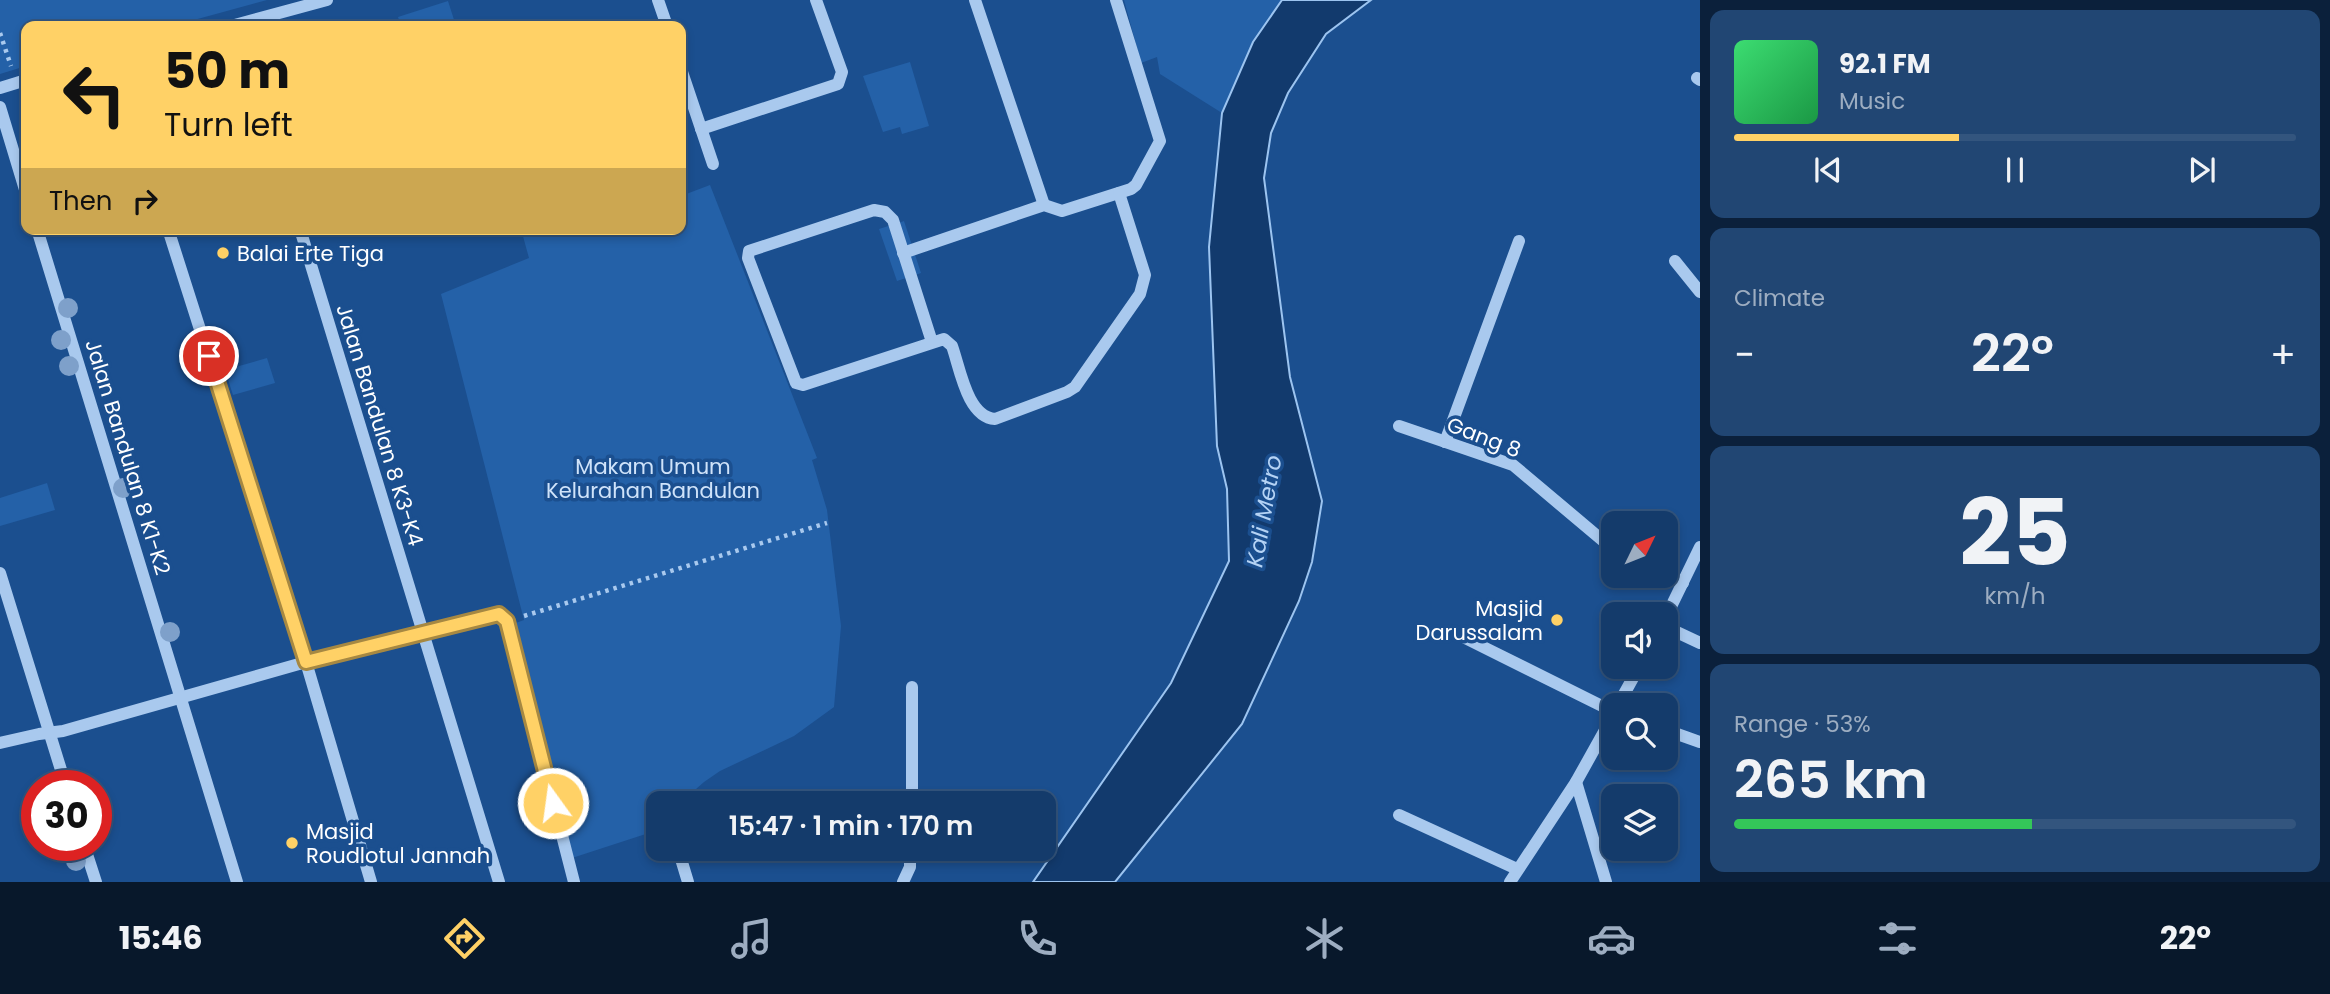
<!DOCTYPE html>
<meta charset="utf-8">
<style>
:root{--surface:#143b6b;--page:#214673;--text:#f1f3f6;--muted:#9dadc1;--line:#33557e;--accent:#ffd166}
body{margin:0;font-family:Poppins,sans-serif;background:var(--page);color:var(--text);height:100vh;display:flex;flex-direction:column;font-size:26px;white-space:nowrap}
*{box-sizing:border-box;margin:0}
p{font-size:23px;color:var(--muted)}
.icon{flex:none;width:38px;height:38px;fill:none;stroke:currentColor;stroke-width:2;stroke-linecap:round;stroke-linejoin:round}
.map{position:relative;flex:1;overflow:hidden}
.panel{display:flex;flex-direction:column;gap:10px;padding:10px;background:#0b203b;width:630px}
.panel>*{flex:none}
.top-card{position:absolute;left:21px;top:21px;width:665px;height:214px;border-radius:14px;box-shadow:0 4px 10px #0003,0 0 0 2px var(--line);background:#ffd166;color:#111;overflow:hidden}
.needle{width:46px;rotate:47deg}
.buttons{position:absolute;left:1601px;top:511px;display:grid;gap:14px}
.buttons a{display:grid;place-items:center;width:77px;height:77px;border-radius:14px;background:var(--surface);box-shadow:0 4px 10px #0003,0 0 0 2px var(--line);font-size:35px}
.speed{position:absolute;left:21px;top:770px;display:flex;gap:14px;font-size:35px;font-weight:700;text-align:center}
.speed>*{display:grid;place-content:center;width:91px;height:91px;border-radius:50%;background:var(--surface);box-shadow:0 4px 10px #0003,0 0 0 2px var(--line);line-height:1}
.speed .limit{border:10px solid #d22;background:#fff;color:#111}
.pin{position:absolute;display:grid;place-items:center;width:60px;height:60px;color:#fff;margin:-30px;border:4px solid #fff;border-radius:50%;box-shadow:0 2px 7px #0007}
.me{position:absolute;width:77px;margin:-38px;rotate:346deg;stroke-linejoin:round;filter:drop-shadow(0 0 5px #0008)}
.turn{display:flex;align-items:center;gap:24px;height:147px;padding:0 28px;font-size:32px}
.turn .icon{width:91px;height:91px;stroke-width:2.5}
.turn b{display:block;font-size:49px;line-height:60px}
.then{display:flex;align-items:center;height:66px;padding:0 28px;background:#0003;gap:14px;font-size:26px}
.big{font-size:52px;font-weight:600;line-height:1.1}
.panel .tile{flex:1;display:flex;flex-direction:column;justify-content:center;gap:10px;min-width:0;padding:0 24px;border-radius:14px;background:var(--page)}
.panel .dial{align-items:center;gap:0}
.dial b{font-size:91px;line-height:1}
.song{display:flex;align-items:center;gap:21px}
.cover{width:84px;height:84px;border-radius:10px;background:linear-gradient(135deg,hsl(140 70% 55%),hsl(140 70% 35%))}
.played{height:7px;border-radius:4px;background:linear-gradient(90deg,var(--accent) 40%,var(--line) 40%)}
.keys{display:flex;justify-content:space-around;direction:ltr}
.heat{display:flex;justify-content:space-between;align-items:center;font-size:38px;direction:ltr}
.charge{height:10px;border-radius:5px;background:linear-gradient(90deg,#34c759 53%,var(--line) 0)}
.trip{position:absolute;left:646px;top:791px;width:410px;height:70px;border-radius:14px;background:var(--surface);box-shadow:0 4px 10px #0003,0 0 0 2px var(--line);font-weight:600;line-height:70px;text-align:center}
.menu{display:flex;height:112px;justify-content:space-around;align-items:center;background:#08182b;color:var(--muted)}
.menu .icon{width:49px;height:49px}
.menu .current{color:var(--accent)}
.menu b{font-size:32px;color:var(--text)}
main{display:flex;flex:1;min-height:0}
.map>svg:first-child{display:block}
.green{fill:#2461a8}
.water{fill:#123a6d;stroke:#9cc4f0;stroke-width:2}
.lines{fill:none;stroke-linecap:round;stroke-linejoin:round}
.path{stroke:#a9c9ee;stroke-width:4.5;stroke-dasharray:3.5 5;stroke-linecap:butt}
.minor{stroke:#a9c9ee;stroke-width:12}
.tree{fill:#7ea0ca}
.route-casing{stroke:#a68842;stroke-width:18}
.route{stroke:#ffd166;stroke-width:12}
.poi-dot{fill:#ffd166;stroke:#1b4f8f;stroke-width:2.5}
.labels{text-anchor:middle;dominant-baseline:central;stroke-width:7;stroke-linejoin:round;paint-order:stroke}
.poi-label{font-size:21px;fill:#fff;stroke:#1b4f8f;text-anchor:start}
.street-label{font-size:21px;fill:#fff;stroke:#1b4f8f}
.park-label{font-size:21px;fill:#cfe3fa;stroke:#1b4f8f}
.water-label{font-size:23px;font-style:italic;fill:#b5d3f5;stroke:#1b4f8f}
</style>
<main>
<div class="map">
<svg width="1700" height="882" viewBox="0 0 1700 882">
<rect width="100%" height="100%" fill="#1b4f8f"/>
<g class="green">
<polygon points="0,0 267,0 172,26 26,26 26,66 0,74"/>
<polygon points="1124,0 1282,0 1253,42 1222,113 1160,74 1157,57 1141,63"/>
<polygon points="448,1 456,26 401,26 398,17"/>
<polygon points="910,62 929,126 902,134 900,127 883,132 863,76"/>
<polygon points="710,185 817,458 812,460 827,510 841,626 834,707 794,736 720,771 704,782 680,803 658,803 658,830 572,858 513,624 524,620 441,294 529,258 521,229 681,229 681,196"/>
<polygon points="904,221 921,273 897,281 879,229"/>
<polygon points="267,358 275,383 233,395 225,370"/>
<polygon points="47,483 55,510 0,526 0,498"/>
</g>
<polygon class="water" points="1282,0 1371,0 1326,34 1288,93 1271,133 1264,178 1290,377 1322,501 1312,562 1299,601 1242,724 1115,882 1033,882 1171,683 1229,561 1227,489 1217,446 1209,247 1222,113 1253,42"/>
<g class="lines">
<g class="path">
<polyline points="0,33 11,66"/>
<polyline points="524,616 827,523"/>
</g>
<g class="minor">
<polyline points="658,0 667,26"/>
<polyline points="975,0 1044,205"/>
<polyline points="231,26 327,0"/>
<polyline points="681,69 713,164"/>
<polyline points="1697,78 1700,80"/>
<polyline points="0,88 26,80"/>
<polyline points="0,107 26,193"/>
<polyline points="701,129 838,84 842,72 816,0"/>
<polyline points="37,229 237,882"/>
<polyline points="168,229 306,662 371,882"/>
<polyline points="300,229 499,882"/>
<polyline points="903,253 1044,205 1062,211 1131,189 1136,185 1160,141 1116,0"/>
<polyline points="1675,261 1700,292"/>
<path d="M932,342l-39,-122 -8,-8 -11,-2 -125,41 -1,7 48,125 7,2 141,-46 8,7c8,22 15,71 43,73l72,-27 8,-5 65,-93 5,-19 -26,-82"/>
<polyline points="1399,426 1513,465 1608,545 1614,546"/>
<polyline points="1445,442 1519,241"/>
<polyline points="0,573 66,786"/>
<polyline points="1666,573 1683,583"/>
<polyline points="1666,617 1700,547"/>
<polyline points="1666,627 1700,643"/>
<polyline points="1451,631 1614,712"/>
<polyline points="1618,705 1639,667"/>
<polyline points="1666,730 1700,742"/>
<polyline points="0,743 39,734 63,731 306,662 499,614 507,621 574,882"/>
<polyline points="1576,782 1606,882"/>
<polyline points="912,803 912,687"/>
<polyline points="1399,815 1517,869"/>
<polyline points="84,845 96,882"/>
<polyline points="678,849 688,882"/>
<polyline points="903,882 910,867 910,849"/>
<polyline points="1510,882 1576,782 1614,714"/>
</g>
</g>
<g class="tree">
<circle cx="68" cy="308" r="10"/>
<circle cx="61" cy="340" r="10"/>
<circle cx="69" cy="366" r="10"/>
<circle cx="123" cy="488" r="10"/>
<circle cx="170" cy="632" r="10"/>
<circle cx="76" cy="861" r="10"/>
</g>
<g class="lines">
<g class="route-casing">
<polyline id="route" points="209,356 306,662 499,614 507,621 553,803"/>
</g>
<use href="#route" class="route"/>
</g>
<g class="poi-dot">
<circle cx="223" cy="253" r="7"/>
<circle cx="1557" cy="620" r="7"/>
<circle cx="292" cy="843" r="7"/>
</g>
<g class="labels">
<g class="poi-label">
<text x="237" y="253">Balai Erte Tiga</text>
<text x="1543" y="608" text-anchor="end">Masjid<tspan x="1543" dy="24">Darussalam</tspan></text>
<text x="306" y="831">Masjid<tspan x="306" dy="24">Roudlotul Jannah</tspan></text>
</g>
<g class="street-label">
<text transform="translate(380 425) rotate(73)">Jalan Bandulan 8 K3-K4</text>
<text transform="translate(1484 437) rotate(21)">Gang 8</text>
<text transform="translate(128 457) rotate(73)">Jalan Bandulan 8 K1-K2</text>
</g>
<g class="park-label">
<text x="653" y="466">Makam Umum<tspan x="653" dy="24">Kelurahan Bandulan</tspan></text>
</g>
<g class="water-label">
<text transform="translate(1264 511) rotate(-80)">Kali Metro</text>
</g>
</g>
</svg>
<div class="buttons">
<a><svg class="needle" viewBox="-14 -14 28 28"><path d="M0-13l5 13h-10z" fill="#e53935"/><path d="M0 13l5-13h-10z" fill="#9dadc1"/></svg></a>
<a><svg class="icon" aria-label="sound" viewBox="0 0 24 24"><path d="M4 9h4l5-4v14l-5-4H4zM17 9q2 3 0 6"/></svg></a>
<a><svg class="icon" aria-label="search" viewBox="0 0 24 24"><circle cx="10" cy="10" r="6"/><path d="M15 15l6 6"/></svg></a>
<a><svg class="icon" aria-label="layers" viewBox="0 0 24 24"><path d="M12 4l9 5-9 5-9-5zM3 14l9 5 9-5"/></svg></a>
</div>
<div class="speed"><div class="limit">30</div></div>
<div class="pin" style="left:209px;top:356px;background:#d93025"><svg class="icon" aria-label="arrive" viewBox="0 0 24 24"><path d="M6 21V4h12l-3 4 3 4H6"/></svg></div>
<svg class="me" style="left:553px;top:803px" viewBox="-20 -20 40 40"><circle r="17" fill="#ffd166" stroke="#fff" stroke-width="3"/><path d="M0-11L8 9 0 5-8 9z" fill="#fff"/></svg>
<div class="trip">15:47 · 1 min · 170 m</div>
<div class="top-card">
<div class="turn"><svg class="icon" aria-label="left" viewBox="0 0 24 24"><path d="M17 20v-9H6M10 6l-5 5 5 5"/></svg><div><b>50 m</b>Turn left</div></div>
<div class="then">Then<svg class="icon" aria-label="right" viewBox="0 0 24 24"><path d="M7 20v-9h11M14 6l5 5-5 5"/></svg></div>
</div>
</div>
<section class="panel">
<div class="tile">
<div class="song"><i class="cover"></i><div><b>92.1 FM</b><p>Music</p></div></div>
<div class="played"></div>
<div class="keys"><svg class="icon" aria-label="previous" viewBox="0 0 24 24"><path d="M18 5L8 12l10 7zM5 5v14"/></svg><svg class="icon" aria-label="pause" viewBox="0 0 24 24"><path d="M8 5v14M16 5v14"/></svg><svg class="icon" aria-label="next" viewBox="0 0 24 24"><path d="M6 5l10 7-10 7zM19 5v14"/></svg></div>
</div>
<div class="tile"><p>Climate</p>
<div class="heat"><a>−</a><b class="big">22°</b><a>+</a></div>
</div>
<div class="tile dial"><b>25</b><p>km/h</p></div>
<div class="tile"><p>Range · 53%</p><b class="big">265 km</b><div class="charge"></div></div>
</section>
</main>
<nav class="menu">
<b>15:46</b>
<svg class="icon current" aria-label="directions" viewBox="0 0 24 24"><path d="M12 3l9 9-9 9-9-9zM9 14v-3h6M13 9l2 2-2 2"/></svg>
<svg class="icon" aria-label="music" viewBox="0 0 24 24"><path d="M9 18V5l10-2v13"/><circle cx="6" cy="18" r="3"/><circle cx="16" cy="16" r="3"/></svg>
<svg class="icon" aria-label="phone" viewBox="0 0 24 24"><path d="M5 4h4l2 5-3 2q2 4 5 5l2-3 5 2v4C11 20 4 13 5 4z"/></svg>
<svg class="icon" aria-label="climate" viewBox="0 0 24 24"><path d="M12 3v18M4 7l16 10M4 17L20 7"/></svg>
<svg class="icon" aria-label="car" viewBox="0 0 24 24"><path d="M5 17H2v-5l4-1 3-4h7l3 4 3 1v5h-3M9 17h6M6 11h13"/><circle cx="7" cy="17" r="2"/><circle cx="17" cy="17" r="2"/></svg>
<svg class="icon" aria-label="filters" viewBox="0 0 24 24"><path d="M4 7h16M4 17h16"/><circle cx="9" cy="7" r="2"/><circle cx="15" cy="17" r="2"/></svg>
<b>22°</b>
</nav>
